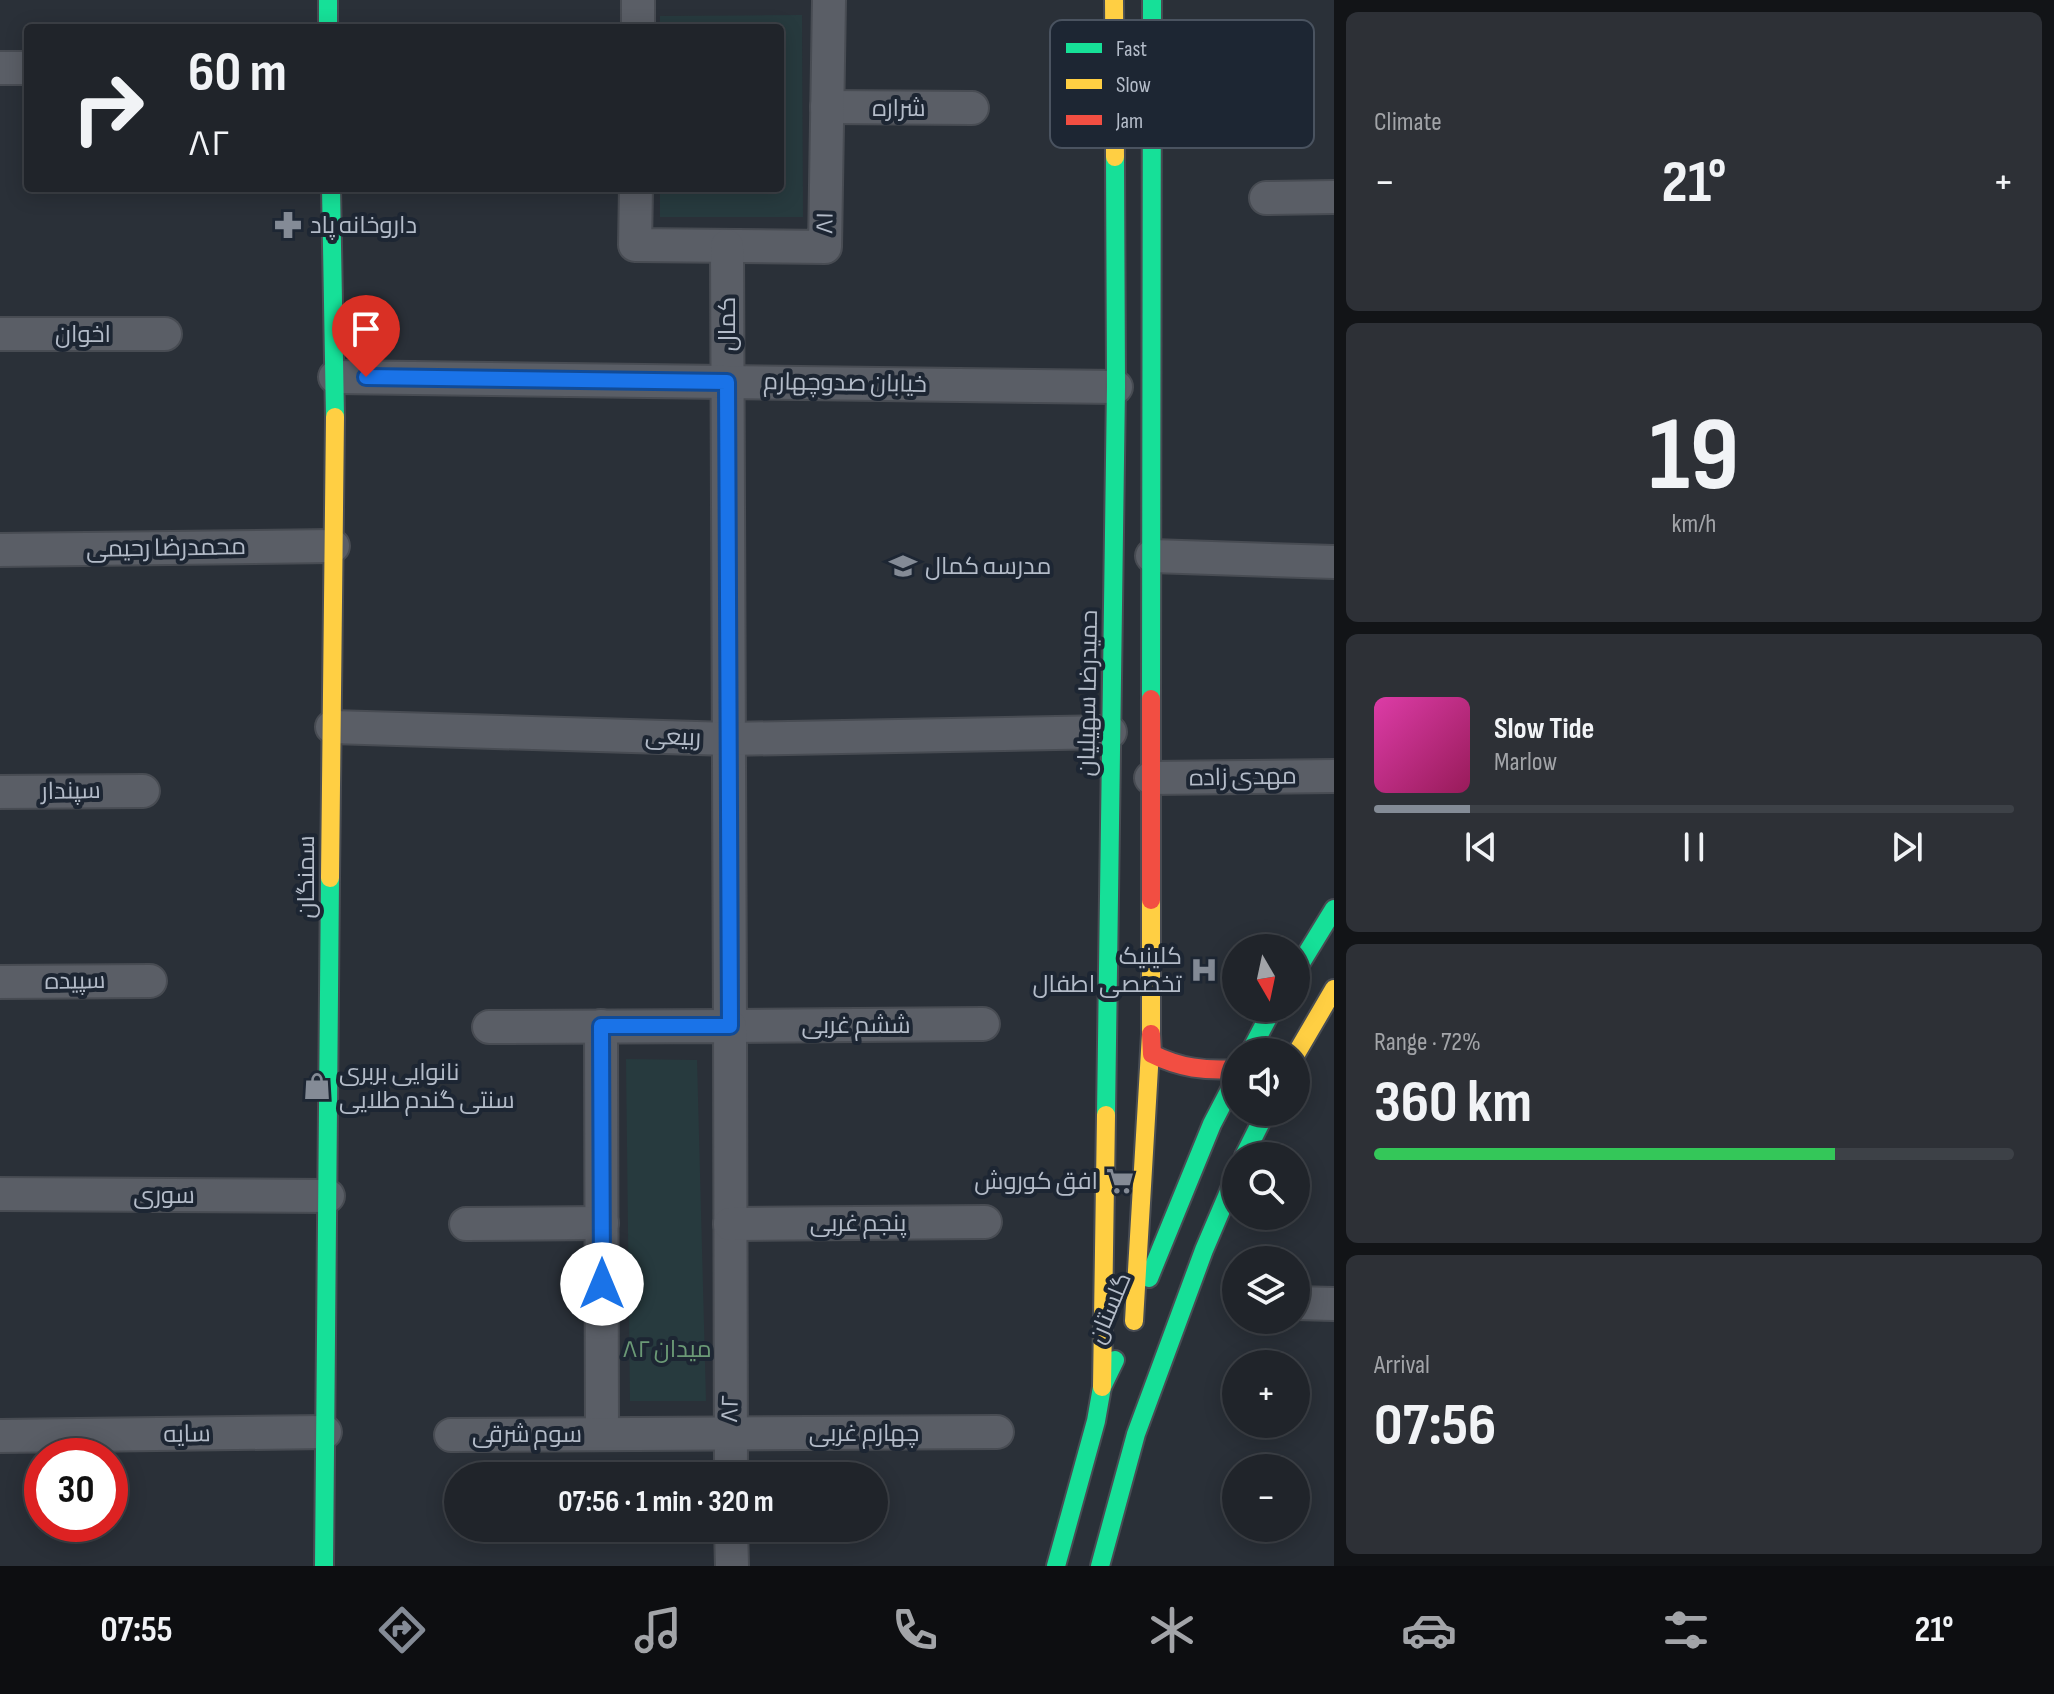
<!DOCTYPE html>
<meta charset="utf-8">
<style>
:root{--surface:#20242a;--page:#2d3036;--text:#f1f3f6;--muted:#a2a4a8;--line:#3d4147;--accent:#848b96}
body{margin:0;font-family:"Sofia Sans Condensed",Cairo,sans-serif;background:var(--page);color:var(--text);height:100vh;display:flex;flex-direction:column;font-size:30px;white-space:nowrap}
*{box-sizing:border-box;margin:0}
p{font-size:26px;color:var(--muted)}
.icon{flex:none;width:44px;height:44px;fill:none;stroke:currentColor;stroke-width:2;stroke-linecap:round;stroke-linejoin:round}
.map{position:relative;flex:1;overflow:hidden}
.details{display:flex;flex-direction:column;gap:12px;padding:12px;background:#121417;width:720px}
.details>*{flex:none}
.guide{position:absolute;left:24px;top:24px;width:760px;height:168px;border-radius:8px;box-shadow:0 4px 20px #0003,0 0 0 2px var(--line);background:#20242a;color:var(--text);overflow:hidden}
.needle{width:52px;rotate:171deg}
.fabs{position:absolute;left:1222px;top:934px;display:grid;gap:16px}
.fabs a{display:grid;place-items:center;width:88px;height:88px;border-radius:50%;background:var(--surface);box-shadow:0 4px 20px #0003,0 0 0 2px var(--line);font-size:40px}
.speed{position:absolute;left:24px;top:1438px;display:flex;gap:16px;font-size:40px;font-weight:700;text-align:center}
.speed>*{display:grid;place-content:center;width:104px;height:104px;border-radius:50%;background:var(--surface);box-shadow:0 4px 20px #0003,0 0 0 2px var(--line);line-height:1}
.speed .limit{border:12px solid #d22;background:#fff;color:#111}
.pin{position:absolute;display:grid;place-items:center;width:68px;height:68px;color:#fff;margin:-82px -34px;border-radius:50% 50% 50% 0;rotate:-45deg;box-shadow:0 0 8px #0007}
.pin .icon{rotate:45deg}
.me{position:absolute;width:88px;margin:-44px;rotate:0deg;stroke-linejoin:round;filter:drop-shadow(0 0 6px #0008)}
.turn{display:flex;align-items:center;gap:28px;height:168px;padding:0 32px;font-size:36px}
.turn .icon{width:104px;height:104px;stroke-width:2.5}
.turn b{display:block;font-size:56px;line-height:68px}
.big{font-size:60px;font-weight:700;line-height:1.1}
.details .card{flex:1;display:flex;flex-direction:column;justify-content:center;gap:12px;min-width:0;padding:0 28px;border-radius:12px;background:var(--page)}
.details .dial{align-items:center;gap:0}
.dial b{font-size:104px;line-height:1}
.song{display:flex;align-items:center;gap:24px}
.cover{width:96px;height:96px;border-radius:12px;background:linear-gradient(135deg,hsl(320 70% 55%),hsl(330 70% 35%))}
.played{height:8px;border-radius:4px;background:linear-gradient(90deg,var(--accent) 15%,var(--line) 15%)}
.keys{display:flex;justify-content:space-around;direction:ltr}
.heat{display:flex;justify-content:space-between;align-items:center;font-size:44px;direction:ltr}
.charge{height:12px;border-radius:6px;background:linear-gradient(90deg,#34c759 72%,var(--line) 0)}
.trip{position:absolute;left:444px;top:1462px;width:444px;height:80px;border-radius:40px;background:var(--surface);box-shadow:0 4px 20px #0003,0 0 0 2px var(--line);font-weight:700;line-height:80px;text-align:center}
.tabs{display:flex;height:128px;justify-content:space-around;align-items:center;background:#0d0e11;color:var(--muted)}
.tabs .icon{width:56px;height:56px}
.tabs .on{color:var(--accent)}
.tabs b{font-size:36px;color:var(--text)}
main{display:flex;flex:1;min-height:0}
.map>svg:first-child{display:block}
.green{fill:#273a3e}
.lines{fill:none;stroke-linecap:round;stroke-linejoin:round}
.street-casing{stroke:#484c53;stroke-width:36}
.fast-casing{stroke:#484c53;stroke-width:22}
.slow-casing{stroke:#484c53;stroke-width:22}
.jam-casing{stroke:#484c53;stroke-width:22}
.street{stroke:#5a5e66;stroke-width:32}
.fast{stroke:#16e098;stroke-width:18}
.slow{stroke:#ffcf43;stroke-width:18}
.jam{stroke:#f24e42;stroke-width:18}
.route-casing{stroke:#114b97;stroke-width:20}
.route{stroke:#1a73e8;stroke-width:14}
.labels{text-anchor:middle;dominant-baseline:central;stroke-width:8;stroke-linejoin:round;paint-order:stroke}
.street-label{font-size:24px;fill:#b4bcc9;stroke:#1d2633}
.poi-label{font-size:24px;fill:#b4bcc9;stroke:#1d2633;text-anchor:start}
.park-label{font-size:24px;fill:#6b9a76;stroke:#1d2633}
.key{fill:#1d2633;stroke:#4a5360;stroke-width:2}
.key-label{font-size:22px;fill:#b4bcc9}
</style>
<main>
<div class="map">
<svg width="1334" height="1566" viewBox="0 0 1334 1566">
<rect width="100%" height="100%" fill="#2a3038"/>
<g class="green">
<polygon points="802,15 803,217 660,217 660,188 780,188 780,28 660,28 660,16"/>
<polygon points="626,1059 697,1060 706,1401 630,1401"/>
</g>
<g class="lines">
<g class="street-casing">
<g id="street">
<polyline points="638,28 638,0"/>
<polyline points="0,68 28,68"/>
<polyline points="827,107 972,108"/>
<polyline points="636,188 635,245 825,247 829,0"/>
<polyline points="1266,198 1334,197"/>
<polyline points="727,246 730,1026 983,1024"/>
<polyline points="0,334 165,334"/>
<polyline points="335,377 1116,387"/>
<polyline points="0,550 333,546"/>
<polyline points="1152,556 1334,562"/>
<polyline points="332,727 729,739 1110,732"/>
<polyline points="1151,778 1334,776"/>
<polyline points="0,792 143,791"/>
<polyline points="0,982 150,981"/>
<polyline points="601,1026 602,1434"/>
<polyline points="489,1027 730,1026 731,1476"/>
<polyline points="0,1194 328,1196"/>
<polyline points="466,1224 602,1223"/>
<polyline points="730,1224 985,1222"/>
<polyline points="1296,1303 1334,1304"/>
<polyline points="451,1435 997,1432"/>
<polyline points="0,1436 325,1432"/>
<polyline points="731,1528 732,1566"/>
</g>
</g>
<g class="fast-casing">
<g id="fast">
<polyline points="328,0 328,28"/>
<polyline points="331,188 335,417"/>
<polyline points="1151,699 1152,0"/>
<polyline points="1296,971 1334,909"/>
<polyline points="1250,1052 1273,1008"/>
<polyline points="1106,1115 1116,387 1115,157"/>
<polyline points="1244,1156 1266,1112"/>
<polyline points="1149,1278 1212,1124 1236,1078"/>
<polyline points="324,1566 330,878"/>
<polyline points="1056,1566 1096,1421 1102,1387 1115,1360"/>
<polyline points="1100,1566 1136,1434 1204,1250 1236,1175"/>
</g>
</g>
<g class="slow-casing">
<g id="slow">
<polyline points="1114,0 1115,157"/>
<polyline points="330,878 335,417"/>
<polyline points="1296,1054 1334,989"/>
<polyline points="1134,1321 1151,1034 1151,900"/>
<polyline points="1102,1387 1106,1115"/>
</g>
</g>
<g class="jam-casing">
<g id="jam">
<polyline points="1151,900 1151,699"/>
<path d="M1151,1034l1,20c28,14 53,17 84,15"/>
</g>
</g>
<use href="#street" class="street"/>
<use href="#fast" class="fast"/>
<use href="#slow" class="slow"/>
<use href="#jam" class="jam"/>
</g>
<g class="lines">
<g class="route-casing">
<polyline id="route" points="366,377 727,382 730,1026 601,1026 602,1284"/>
</g>
<use href="#route" class="route"/>
</g>
<defs>
<g id="pharmacy-bare" transform="scale(2.16)"><path d="M-2-6h4v4h4v4h-4v4h-4v-4h-4v-4h4Z" fill="#848b96" stroke="#1d2633" stroke-width="2.5" paint-order="stroke"/></g>
<g id="school-bare" transform="scale(2.16)"><path d="M0-5L7-2L0 1L-7-2ZM-4 1L0 2.5L4 1V4Q0 6-4 4Z" fill="#848b96" stroke="#1d2633" stroke-width="2.5" paint-order="stroke"/></g>
<g id="hospital-bare" transform="scale(2.16)"><path d="M-5-5h3v3.5h4V-5h3V5h-3V1.5h-4V5h-3Z" fill="#848b96" stroke="#1d2633" stroke-width="2.5" paint-order="stroke"/></g>
<g id="shop-bare" transform="scale(2.16)"><path d="M-5-2.5h2.3a2.7 3.5 0 0 1 5.4 0H5L5.5 6h-11ZM-1.5-2.5h3a1.5 2.3 0 0 0-3 0Z" fill="#848b96" stroke="#1d2633" stroke-width="2.5" paint-order="stroke"/></g>
<g id="supermarket-bare" transform="scale(2.16)"><path d="M-6-5.5h2.5l.6 2H6L4.5 2H-2.5L-4.4-4H-6ZM-1.5 3.2a1.3 1.3 0 1 0 .1 0ZM3 3.2a1.3 1.3 0 1 0 .1 0Z" fill="#848b96" stroke="#1d2633" stroke-width="2.5" paint-order="stroke"/></g>
</defs>
<g fill-rule="evenodd">
<use href="#pharmacy-bare" x="288" y="225"/>
<use href="#school-bare" x="903" y="566"/>
<use href="#hospital-bare" x="1204" y="970"/>
<use href="#shop-bare" x="317" y="1086"/>
<use href="#supermarket-bare" x="1120" y="1181"/>
</g>
<g class="labels">
<g class="street-label">
<text x="899" y="108">شراره</text>
<text transform="translate(825 223) rotate(-89)">۸۱</text>
<text transform="translate(727 324) rotate(-90)">کمال</text>
<text x="83" y="334">اخوان</text>
<text transform="translate(845 383) rotate(1)">خیابان صدوچهارم</text>
<text transform="translate(166 548) rotate(-1)">محمدرضا رحیمی</text>
<text transform="translate(1088 693) rotate(-89)">حمیدرضا سهیلیان</text>
<text transform="translate(673 737) rotate(2)">ربیعی</text>
<text transform="translate(1243 777) rotate(-1)">مهدی زاده</text>
<text transform="translate(71 791) rotate(-1)">سپندار</text>
<text transform="translate(306 877) rotate(-90)">سمنگان</text>
<text transform="translate(75 981) rotate(-1)">سپیده</text>
<text x="856" y="1025">ششم غربی</text>
<text x="164" y="1195">سوری</text>
<text x="858" y="1223">پنجم غربی</text>
<text transform="translate(1110 1308) rotate(-67)">گلستان</text>
<text transform="translate(730 1409) rotate(-88)">۸۲</text>
<text x="864" y="1433">چهارم غربی</text>
<text transform="translate(187 1434) rotate(-1)">سایه</text>
<text x="527" y="1434">سوم شرقی</text>
</g>
<g class="poi-label">
<text x="310" y="225">داروخانه پاد</text>
<text x="925" y="566">مدرسه کمال</text>
<text x="1182" y="956" text-anchor="end">کلینیک<tspan x="1182" dy="28">تخصصی اطفال</tspan></text>
<text x="339" y="1072">نانوایی بربری<tspan x="339" dy="28">سنتی گندم طلایی</tspan></text>
<text x="1098" y="1181" text-anchor="end">افق کوروش</text>
</g>
<g class="park-label">
<text x="667" y="1349">میدان ۸۲</text>
</g>
</g>
<rect x="1050" y="20" width="264" height="128" rx="12" class="key"/>
<rect x="1066" y="43" width="36" height="10" fill="#16e098"/>
<rect x="1066" y="79" width="36" height="10" fill="#ffcf43"/>
<rect x="1066" y="115" width="36" height="10" fill="#f24e42"/>
<g class="key-label">
<text x="1116" y="56">Fast</text>
<text x="1116" y="92">Slow</text>
<text x="1116" y="128">Jam</text>
</g>
</svg>
<div class="fabs">
<a><svg class="needle" viewBox="-14 -14 28 28"><path d="M0-13l5 13h-10z" fill="#e53935"/><path d="M0 13l5-13h-10z" fill="#a2a4a8"/></svg></a>
<a><svg class="icon" aria-label="sound" viewBox="0 0 24 24"><path d="M4 9h4l5-4v14l-5-4H4zM17 9q2 3 0 6"/></svg></a>
<a><svg class="icon" aria-label="search" viewBox="0 0 24 24"><circle cx="10" cy="10" r="6"/><path d="M15 15l6 6"/></svg></a>
<a><svg class="icon" aria-label="layers" viewBox="0 0 24 24"><path d="M12 4l9 5-9 5-9-5zM3 14l9 5 9-5"/></svg></a>
<a>+</a>
<a>−</a>
</div>
<div class="speed"><div class="limit">30</div></div>
<div class="pin" style="left:366px;top:377px;background:#d93025"><svg class="icon" aria-label="arrive" viewBox="0 0 24 24"><path d="M6 21V4h12l-3 4 3 4H6"/></svg></div>
<svg class="me" style="left:602px;top:1284px" viewBox="-20 -20 40 40"><circle r="19" fill="#fff"/><path d="M0-13L10 11 0 6-10 11z" fill="#1a73e8"/></svg>
<div class="trip">07:56 · 1 min · 320 m</div>
<div class="guide">
<div class="turn"><svg class="icon" aria-label="right" viewBox="0 0 24 24"><path d="M7 20v-9h11M14 6l5 5-5 5"/></svg><div><b>60 m</b>۸۲</div></div>
</div>
</div>
<section class="details">
<div class="card"><p>Climate</p>
<div class="heat"><a>−</a><b class="big">21°</b><a>+</a></div>
</div>
<div class="card dial"><b>19</b><p>km/h</p></div>
<div class="card">
<div class="song"><i class="cover"></i><div><b>Slow Tide</b><p>Marlow</p></div></div>
<div class="played"></div>
<div class="keys"><svg class="icon" aria-label="previous" viewBox="0 0 24 24"><path d="M18 5L8 12l10 7zM5 5v14"/></svg><svg class="icon" aria-label="pause" viewBox="0 0 24 24"><path d="M8 5v14M16 5v14"/></svg><svg class="icon" aria-label="next" viewBox="0 0 24 24"><path d="M6 5l10 7-10 7zM19 5v14"/></svg></div>
</div>
<div class="card"><p>Range · 72%</p><b class="big">360 km</b><div class="charge"></div></div>
<div class="card"><p>Arrival</p><b class="big">07:56</b></div>
</section>
</main>
<nav class="tabs">
<b>07:55</b>
<svg class="icon on" aria-label="directions" viewBox="0 0 24 24"><path d="M12 3l9 9-9 9-9-9zM9 14v-3h6M13 9l2 2-2 2"/></svg>
<svg class="icon" aria-label="music" viewBox="0 0 24 24"><path d="M9 18V5l10-2v13"/><circle cx="6" cy="18" r="3"/><circle cx="16" cy="16" r="3"/></svg>
<svg class="icon" aria-label="phone" viewBox="0 0 24 24"><path d="M5 4h4l2 5-3 2q2 4 5 5l2-3 5 2v4C11 20 4 13 5 4z"/></svg>
<svg class="icon" aria-label="climate" viewBox="0 0 24 24"><path d="M12 3v18M4 7l16 10M4 17L20 7"/></svg>
<svg class="icon" aria-label="car" viewBox="0 0 24 24"><path d="M5 17H2v-5l4-1 3-4h7l3 4 3 1v5h-3M9 17h6M6 11h13"/><circle cx="7" cy="17" r="2"/><circle cx="17" cy="17" r="2"/></svg>
<svg class="icon" aria-label="filters" viewBox="0 0 24 24"><path d="M4 7h16M4 17h16"/><circle cx="9" cy="7" r="2"/><circle cx="15" cy="17" r="2"/></svg>
<b>21°</b>
</nav>
